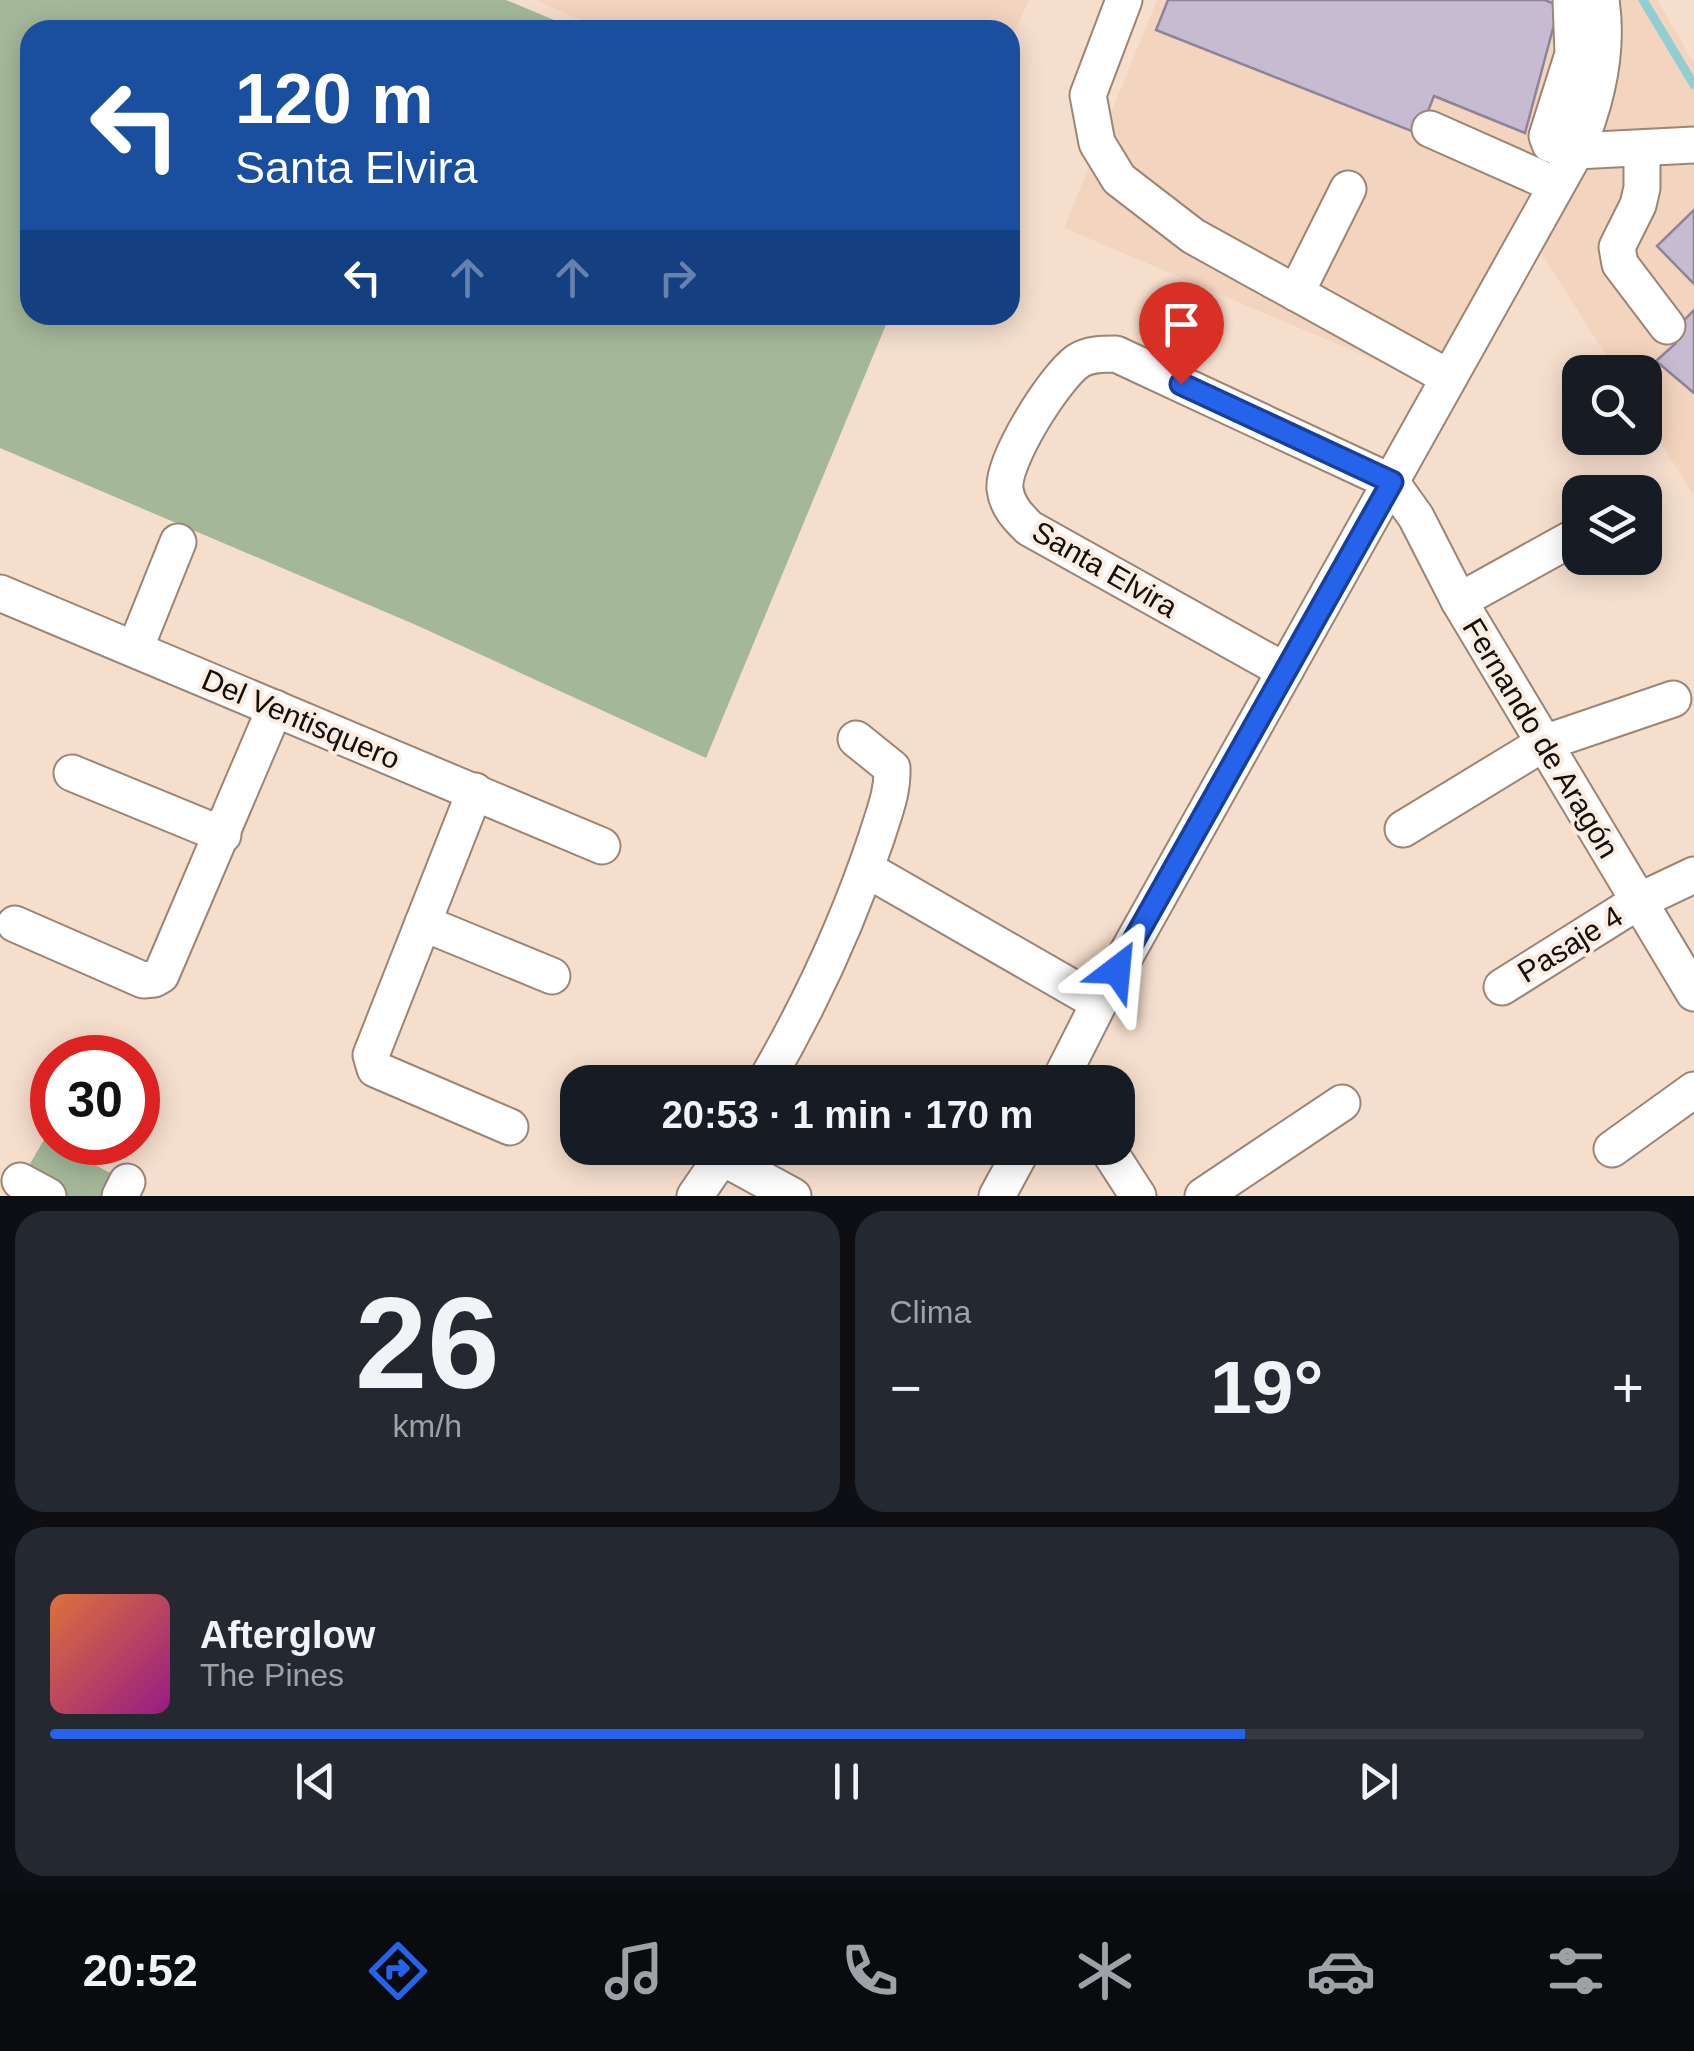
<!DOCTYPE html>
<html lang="es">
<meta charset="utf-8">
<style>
:root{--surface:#171b24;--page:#242831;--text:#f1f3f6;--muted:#9ea1a6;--line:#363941;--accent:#2563eb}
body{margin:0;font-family:Arial,sans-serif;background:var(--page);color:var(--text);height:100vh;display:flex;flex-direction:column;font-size:38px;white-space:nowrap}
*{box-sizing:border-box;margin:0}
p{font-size:32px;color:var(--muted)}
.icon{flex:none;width:55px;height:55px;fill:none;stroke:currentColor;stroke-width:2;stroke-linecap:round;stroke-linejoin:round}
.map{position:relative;height:1196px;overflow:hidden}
.panel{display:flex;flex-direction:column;gap:15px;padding:15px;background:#0d0f14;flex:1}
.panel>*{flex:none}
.top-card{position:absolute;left:20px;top:20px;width:1000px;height:305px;border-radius:30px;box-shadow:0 5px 25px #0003;background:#1a4fa0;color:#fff;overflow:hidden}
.tools{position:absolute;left:1562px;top:355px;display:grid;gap:20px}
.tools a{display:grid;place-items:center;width:100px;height:100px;border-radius:20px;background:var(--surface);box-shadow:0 5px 25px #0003;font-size:50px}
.speed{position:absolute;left:30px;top:1035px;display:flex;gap:20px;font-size:50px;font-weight:700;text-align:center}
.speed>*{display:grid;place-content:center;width:130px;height:130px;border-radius:50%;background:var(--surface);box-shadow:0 5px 25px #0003;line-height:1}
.speed .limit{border:15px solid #d22;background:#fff;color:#111}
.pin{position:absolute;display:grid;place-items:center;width:85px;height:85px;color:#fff;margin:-102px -42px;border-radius:50% 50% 50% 0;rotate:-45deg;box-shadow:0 0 10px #0007}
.pin .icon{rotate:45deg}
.me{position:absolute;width:110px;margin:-55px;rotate:29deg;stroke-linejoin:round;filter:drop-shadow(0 0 8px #0008)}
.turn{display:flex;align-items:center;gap:35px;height:210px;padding:0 50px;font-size:45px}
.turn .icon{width:130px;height:130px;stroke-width:2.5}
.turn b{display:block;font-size:70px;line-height:85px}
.lanes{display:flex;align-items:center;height:95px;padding:0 50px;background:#0003;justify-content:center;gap:50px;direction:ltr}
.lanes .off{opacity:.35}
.big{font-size:75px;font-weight:800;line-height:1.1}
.panel .tile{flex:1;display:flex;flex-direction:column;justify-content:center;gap:15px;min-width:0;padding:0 35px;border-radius:30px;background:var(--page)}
.panel .dial{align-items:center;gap:0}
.dial b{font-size:130px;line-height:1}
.song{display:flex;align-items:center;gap:30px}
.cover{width:120px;height:120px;border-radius:15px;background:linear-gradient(135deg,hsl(20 70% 55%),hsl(310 70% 35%))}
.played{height:10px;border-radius:5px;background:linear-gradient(90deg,var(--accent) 75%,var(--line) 75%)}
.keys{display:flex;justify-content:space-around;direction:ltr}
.heat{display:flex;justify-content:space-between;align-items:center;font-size:55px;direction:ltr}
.panel .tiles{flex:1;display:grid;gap:15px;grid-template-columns:1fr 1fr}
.tile:last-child{grid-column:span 2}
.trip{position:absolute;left:560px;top:1065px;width:575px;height:100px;border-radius:30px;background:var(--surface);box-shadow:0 5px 25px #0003;font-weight:800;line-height:100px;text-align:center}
.menu{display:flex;height:160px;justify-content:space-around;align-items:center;background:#090b0e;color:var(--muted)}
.menu .icon{width:70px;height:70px}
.menu .selected{color:var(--accent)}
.menu b{font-size:45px;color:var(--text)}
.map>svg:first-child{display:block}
.built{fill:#f3d4be}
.green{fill:#a4b899}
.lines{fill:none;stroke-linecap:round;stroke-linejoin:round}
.stream{stroke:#91ced3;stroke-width:9}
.building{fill:#c7bbd2;stroke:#8f8399;stroke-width:2.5}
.minor-casing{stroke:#9b8575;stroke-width:39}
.minor{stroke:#fff;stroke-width:35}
.route-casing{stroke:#184099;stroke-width:25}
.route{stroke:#2563eb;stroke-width:18}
.labels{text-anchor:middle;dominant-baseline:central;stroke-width:8;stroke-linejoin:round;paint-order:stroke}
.street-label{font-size:30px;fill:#150d07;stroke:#fcede3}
</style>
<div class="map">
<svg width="1694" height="1196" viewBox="0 0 1694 1196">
<rect width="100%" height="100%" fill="#f6decd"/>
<g class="built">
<polygon points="535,0 1029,0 1010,41 1010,30 604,30"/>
<polygon points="1157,0 1596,0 1591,93 1431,384 1064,228"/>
<polygon points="1607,0 1657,0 1694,63 1694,496 1645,418 1645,372 1617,372 1541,253 1571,195"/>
</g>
<g class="green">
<polygon points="0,0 506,0 578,30 30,30 30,315 890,315 706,758 416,625 0,448"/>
<polygon points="45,1138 127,1182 120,1196 48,1196 20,1181"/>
</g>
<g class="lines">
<polyline class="stream" points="1643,0 1694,85"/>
</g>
<g class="building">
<polygon points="1168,0 1545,0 1559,6 1525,133 1434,96 1419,134 1156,30"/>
<polygon points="1694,210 1694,284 1657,246"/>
<polygon points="1694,310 1694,393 1656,361 1675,344 1666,339"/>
</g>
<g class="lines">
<g class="minor-casing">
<g id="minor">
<polyline points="1124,0 1088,95 1097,143 1119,179 1193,236 1448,377"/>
<polyline points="1571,0 1573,54 1547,136 1550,144 1576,151 1694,145"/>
<polyline points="1430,129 1556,185"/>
<polyline points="1642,149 1642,188 1638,205 1617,247 1620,264 1667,326"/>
<polyline points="1296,293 1348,189"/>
<polyline points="0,593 602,846"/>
<polyline points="1459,601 1580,534"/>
<polyline points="135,649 178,542"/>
<path d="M1285,671l-256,-143c-11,-11 -22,-22 -24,-39 -3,-28 49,-111 73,-128 11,-7 25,-7 38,-7l275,128 25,35 43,84 235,392"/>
<polyline points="72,773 223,835"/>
<polyline points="475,791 371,1055 375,1069 510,1127"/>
<polyline points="1403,829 1544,743 1673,699"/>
<polyline points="866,869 1099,1003"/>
<polyline points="423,923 552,976"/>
<polyline points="15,924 143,980 154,979 161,975 275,708"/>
<polyline points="1502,987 1639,901 1694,875"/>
<path d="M765,1082c45,-77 84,-162 112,-246 7,-23 16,-44 15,-68l-36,-29"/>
<path d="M1059,1082l40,-79 477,-852c20,-47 33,-99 25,-151"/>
<polyline points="705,1148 793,1196"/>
<polyline points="1107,1148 1138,1196"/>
<polyline points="1612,1149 1694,1090"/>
<polyline points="20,1181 48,1196"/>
<polyline points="120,1196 127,1182"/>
<polyline points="695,1196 728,1148"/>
<polyline points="997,1196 1023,1148"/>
<polyline points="1203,1196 1342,1103"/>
</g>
</g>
<use href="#minor" class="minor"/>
</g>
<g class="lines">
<g class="route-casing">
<polyline id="route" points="1117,970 1392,482 1181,384"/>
</g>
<use href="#route" class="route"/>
</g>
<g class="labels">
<g class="street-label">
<text transform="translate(1105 569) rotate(30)">Santa Elvira</text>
<text transform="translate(301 719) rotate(23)">Del Ventisquero</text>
<text transform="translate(1541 738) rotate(59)">Fernando de Aragón</text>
<text transform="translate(1570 944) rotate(-32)">Pasaje 4</text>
</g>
</g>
</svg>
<div class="tools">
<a><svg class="icon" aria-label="search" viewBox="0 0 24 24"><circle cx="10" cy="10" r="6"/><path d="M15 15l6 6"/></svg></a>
<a><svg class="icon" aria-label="layers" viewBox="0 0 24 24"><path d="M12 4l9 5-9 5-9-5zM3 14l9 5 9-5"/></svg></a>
</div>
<div class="speed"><div class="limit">30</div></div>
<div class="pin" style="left:1181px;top:384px;background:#d93025"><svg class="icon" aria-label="arrive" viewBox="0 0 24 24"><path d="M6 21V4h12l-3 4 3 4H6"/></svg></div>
<svg class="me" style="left:1117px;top:970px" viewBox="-20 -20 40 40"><path d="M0-17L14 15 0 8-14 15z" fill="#2563eb" stroke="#fff" stroke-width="4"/></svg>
<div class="trip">20:53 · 1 min · 170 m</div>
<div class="top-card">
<div class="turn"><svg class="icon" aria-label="left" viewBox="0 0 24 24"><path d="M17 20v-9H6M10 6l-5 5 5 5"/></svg><div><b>120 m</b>Santa Elvira</div></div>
<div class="lanes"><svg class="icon" aria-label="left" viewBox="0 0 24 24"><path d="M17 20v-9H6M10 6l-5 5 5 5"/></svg><svg class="icon off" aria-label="ahead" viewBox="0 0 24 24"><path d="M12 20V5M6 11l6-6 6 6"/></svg><svg class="icon off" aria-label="ahead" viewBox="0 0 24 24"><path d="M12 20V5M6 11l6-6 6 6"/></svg><svg class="icon off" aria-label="right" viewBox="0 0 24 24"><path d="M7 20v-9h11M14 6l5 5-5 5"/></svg></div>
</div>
</div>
<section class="panel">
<div class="tiles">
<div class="tile dial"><b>26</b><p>km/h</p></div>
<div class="tile"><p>Clima</p>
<div class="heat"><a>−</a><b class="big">19°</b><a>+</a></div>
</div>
<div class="tile">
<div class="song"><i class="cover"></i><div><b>Afterglow</b><p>The Pines</p></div></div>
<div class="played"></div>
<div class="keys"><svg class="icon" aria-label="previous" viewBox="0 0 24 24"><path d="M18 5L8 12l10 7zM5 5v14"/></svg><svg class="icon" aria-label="pause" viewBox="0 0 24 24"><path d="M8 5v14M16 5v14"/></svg><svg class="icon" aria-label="next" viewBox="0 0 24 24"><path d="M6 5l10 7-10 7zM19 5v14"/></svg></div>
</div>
</div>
</section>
<nav class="menu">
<b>20:52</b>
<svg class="icon selected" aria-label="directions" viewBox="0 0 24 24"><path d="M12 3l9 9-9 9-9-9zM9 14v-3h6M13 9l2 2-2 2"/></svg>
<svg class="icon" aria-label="music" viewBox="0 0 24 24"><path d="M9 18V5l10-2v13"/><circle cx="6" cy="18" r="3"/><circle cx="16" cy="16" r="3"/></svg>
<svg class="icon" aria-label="phone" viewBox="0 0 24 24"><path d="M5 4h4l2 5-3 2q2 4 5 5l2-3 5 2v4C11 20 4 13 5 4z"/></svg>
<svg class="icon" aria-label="climate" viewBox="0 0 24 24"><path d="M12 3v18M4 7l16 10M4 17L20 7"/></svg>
<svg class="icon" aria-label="car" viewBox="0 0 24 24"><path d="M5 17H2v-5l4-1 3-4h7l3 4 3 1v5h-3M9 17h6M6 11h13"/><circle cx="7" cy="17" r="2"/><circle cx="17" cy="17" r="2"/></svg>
<svg class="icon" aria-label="filters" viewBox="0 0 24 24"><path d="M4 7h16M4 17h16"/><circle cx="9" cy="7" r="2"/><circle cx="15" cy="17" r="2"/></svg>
</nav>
